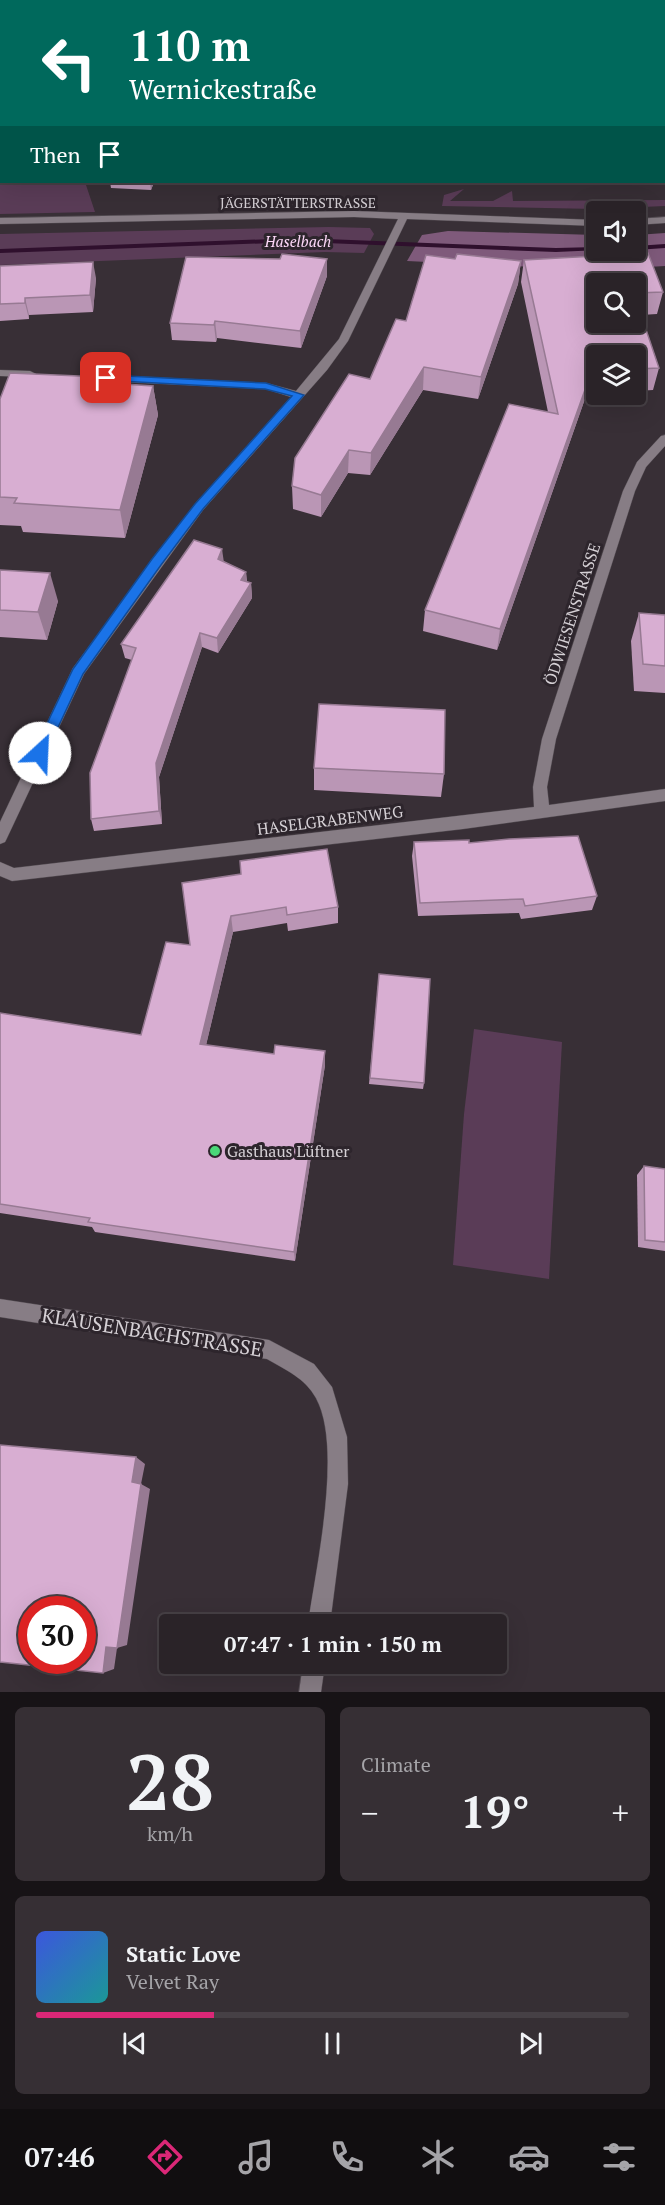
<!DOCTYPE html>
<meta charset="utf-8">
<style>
:root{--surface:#2a2328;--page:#362f34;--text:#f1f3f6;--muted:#a5a4a8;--line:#464045;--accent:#db2777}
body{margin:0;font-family:"PT Serif",serif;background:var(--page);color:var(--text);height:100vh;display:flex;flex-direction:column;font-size:22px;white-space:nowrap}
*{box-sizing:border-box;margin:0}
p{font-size:20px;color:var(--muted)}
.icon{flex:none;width:33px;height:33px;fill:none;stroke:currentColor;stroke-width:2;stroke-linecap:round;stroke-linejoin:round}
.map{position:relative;height:1692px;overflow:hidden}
.details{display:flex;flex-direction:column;gap:15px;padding:15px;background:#171316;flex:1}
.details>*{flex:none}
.top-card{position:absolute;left:0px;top:0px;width:666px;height:183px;box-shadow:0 6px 24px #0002,0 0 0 2px var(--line);background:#00695c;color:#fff;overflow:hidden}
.controls{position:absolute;left:586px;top:201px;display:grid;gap:12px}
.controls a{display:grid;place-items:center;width:60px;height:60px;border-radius:6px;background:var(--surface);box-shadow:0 6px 24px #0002,0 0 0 2px var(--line);font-size:30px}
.speed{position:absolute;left:18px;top:1596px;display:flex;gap:12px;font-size:30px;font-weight:700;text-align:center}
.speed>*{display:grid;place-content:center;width:78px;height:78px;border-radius:50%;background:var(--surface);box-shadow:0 6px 24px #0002,0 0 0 2px var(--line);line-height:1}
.speed .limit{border:9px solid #d22;background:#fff;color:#111}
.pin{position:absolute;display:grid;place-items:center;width:51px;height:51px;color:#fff;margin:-26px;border-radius:12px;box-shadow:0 3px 9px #0006}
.me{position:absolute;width:66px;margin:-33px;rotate:25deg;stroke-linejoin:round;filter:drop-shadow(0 0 4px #0008)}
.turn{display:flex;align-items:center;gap:21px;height:126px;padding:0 30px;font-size:27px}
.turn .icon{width:78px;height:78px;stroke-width:2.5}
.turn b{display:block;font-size:42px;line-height:51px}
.then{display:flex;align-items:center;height:57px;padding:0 30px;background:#0003;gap:12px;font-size:22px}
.big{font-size:45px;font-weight:600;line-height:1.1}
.details .widget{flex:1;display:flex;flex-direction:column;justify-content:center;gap:9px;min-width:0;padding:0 21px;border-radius:9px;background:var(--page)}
.details .dial{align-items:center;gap:0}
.dial b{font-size:78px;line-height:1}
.song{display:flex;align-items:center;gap:18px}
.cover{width:72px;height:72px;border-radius:9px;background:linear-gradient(135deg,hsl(230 70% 55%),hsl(180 70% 35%))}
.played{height:6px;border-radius:3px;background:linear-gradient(90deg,var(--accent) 30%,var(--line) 30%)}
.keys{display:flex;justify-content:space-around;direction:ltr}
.heat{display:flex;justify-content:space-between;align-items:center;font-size:33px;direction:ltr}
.details .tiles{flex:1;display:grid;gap:15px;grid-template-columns:1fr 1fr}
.widget:last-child{grid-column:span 2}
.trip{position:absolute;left:159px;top:1614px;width:348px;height:60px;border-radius:6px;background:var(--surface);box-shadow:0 6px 24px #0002,0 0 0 2px var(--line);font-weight:600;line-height:60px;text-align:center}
.menu{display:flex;height:96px;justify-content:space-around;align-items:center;background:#110e10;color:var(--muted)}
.menu .icon{width:42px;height:42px}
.menu .on{color:var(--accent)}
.menu b{font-size:27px;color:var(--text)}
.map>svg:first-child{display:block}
.green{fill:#5a3c57}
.forest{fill:#7f5a7b}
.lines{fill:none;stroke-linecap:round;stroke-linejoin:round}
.stream{fill:#2f102d;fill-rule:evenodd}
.minor-casing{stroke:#524b51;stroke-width:1}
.minor{fill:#877d85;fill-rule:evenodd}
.wall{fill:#ba96b5;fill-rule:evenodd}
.shaded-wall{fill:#977a93}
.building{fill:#d8aed2;stroke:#977a93;stroke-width:1.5;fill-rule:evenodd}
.route{fill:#1a73e8;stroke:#114b97;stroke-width:1.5}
.poi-dot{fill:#4ad778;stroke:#2d252c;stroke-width:2}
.labels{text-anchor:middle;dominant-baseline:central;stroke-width:6;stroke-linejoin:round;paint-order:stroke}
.far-street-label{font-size:14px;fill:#d5d0d5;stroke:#2d252c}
.far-water-label{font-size:15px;font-style:italic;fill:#fcd7f7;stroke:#2d252c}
.street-label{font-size:16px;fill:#d5d0d5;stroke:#2d252c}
.poi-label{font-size:16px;fill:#d5d0d5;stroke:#2d252c;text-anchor:start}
.near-street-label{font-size:20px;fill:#d5d0d5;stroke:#2d252c}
</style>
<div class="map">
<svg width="665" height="1692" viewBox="0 0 665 1692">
<rect width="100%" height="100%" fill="#382f36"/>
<g class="green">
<polygon points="0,90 2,182 85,182 95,212 0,214"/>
<polygon points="464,189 450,201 493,201 512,191 513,201 665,200 665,206 596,209 442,206 444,195"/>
<polygon points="329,227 370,228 374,234 364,253 325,252 0,265 0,234"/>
<polygon points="474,1029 562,1042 549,1279 453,1265 464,1114"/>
</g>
<polygon class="forest" points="448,231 597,235 597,250 636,250 636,235 665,233 665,266 596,270 407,261 422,235"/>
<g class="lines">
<g class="stream">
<rect x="0" y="76" width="2" height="4"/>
<polygon points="300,238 556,248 597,247 597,250 600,250 556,252 300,242 0,253 0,249"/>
<polygon points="665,244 665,248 636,250 636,246"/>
</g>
<g class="minor-casing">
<g id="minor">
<polygon points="0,0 5,0 6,2 2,2 0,4"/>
<polygon points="664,87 665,87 665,93 664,92"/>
<polygon points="354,211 597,220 597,226 407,219 348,341 327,370 203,510 84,674 7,838 5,842 0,844 0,822 73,668 195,504 291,397 266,389 105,381 99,378 105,375 266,383 296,391 339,339 398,219 354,217 0,224 0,218"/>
<polygon points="665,217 665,223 636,225 636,219"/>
<polygon points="0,370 30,371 36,374 30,377 0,376"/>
<polygon points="665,435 665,446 646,467 635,491 556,739 547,787 549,805 665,789 665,801 463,829 12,881 0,876 0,862 14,868 534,807 533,787 542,739 623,491 637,462 661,436"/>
<path d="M0,1299l269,41 45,24 18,23 15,50 1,47 -18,140h-22c8,-56 35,-177 8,-226 -11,-20 -30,-28 -49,-39l-267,-42z"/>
<polygon points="303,1664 325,1664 321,1692 299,1692"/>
</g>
</g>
<use href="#minor" class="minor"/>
</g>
<g class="wall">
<rect x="233" y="0" width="193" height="2"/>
<polygon points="110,182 154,182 151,190 111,188"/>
<path d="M648,253l15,39 -6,22 -16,1 18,53 -6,22 -17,1v-35h-39v36l-10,1 -90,257 -74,-19 2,-21 84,-206 39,8 -27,-130 3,-22zM597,284h39v38h-39z"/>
<polygon points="280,259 327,276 301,348 217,338 216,342 172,340 170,323"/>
<polygon points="455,259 521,261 518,284 478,399 423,390 370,475 348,473 321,517 293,509 292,486 370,379 406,321"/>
<polygon points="0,266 96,278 93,312 29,315 29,319 0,321"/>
<polygon points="125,378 126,384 153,386 158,415 125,538 23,532 21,526 0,525 0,399"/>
<polygon points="223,561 246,572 247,582 251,583 252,598 218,653 202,647 159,777 162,824 94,831 91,819 132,660 125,658 121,644"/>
<polygon points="0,570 58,601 47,640 0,637"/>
<polygon points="639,613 665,615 665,693 634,691 631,641"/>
<polygon points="314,768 444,774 441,797 314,790"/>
<polygon points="414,842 469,843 597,896 592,910 521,919 519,913 418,916 412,856"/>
<polygon points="241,874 338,907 338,923 288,931 287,923 233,932 206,1045 325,1065 295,1261 95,1232 92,1227 0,1213 0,1013 141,1035 190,945"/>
<polygon points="379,974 424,1083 423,1089 369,1084"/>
<polygon points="644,1166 665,1169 665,1251 638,1247 637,1175"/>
</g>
<g class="shaded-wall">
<polygon points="497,0 510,0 509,2 496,2"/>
<polygon points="150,182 154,182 151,190"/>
<polygon points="327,259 327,276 301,348 300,331"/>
<polygon points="521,261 518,284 478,399 481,377"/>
<polygon points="93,262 96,278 93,312 90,295"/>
<polygon points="25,298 29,315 29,319 25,303"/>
<polygon points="215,321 217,338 216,342 214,325"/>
<polygon points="424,367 423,390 370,475 371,453"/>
<polygon points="592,370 587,393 497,650 500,629"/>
<polygon points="153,386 158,415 125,538 120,510"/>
<polygon points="349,450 348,473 321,517 321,495"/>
<polygon points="222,549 224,563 218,559"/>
<polygon points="246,572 247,587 241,580"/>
<polygon points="50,573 58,601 47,640 38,612"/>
<polygon points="251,583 252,598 218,653 217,638"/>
<polygon points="200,633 202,647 159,777 162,824 159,811 156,763"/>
<polygon points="231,916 233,932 203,1058 200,1044"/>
<polygon points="325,1051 325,1065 295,1261 294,1252"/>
<polygon points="136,1457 145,1464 141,1484 150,1489 127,1645 117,1648 114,1669 103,1673 106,1647"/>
</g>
<g class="building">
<polygon points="454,0 497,0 496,2 452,2"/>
<polygon points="648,253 663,292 636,293 636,284 597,284 597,322 636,322 636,300 659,368 636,369 636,356 597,356 597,370 592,370 500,629 425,610 509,404 558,414 524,260"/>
<polygon points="282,254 327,259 300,331 215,321 214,325 170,323 186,257 280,259"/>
<polygon points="457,254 521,261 481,377 424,367 371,453 349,450 321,495 292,486 295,458 349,374 370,379 396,319 406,321 426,255 455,259"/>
<polygon points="93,262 90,295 25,298 25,303 0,304 0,266"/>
<polygon points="10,373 125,378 123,384 153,386 120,510 14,503 17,498 0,497 0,399"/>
<polygon points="194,540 222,549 218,559 246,572 241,580 251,583 217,638 200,633 156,763 159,811 91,819 90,773 136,648 121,644"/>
<polygon points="0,570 50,573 38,612 0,610"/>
<polygon points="639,613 665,615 665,666 643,664"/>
<polygon points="319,704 445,710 444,774 314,768"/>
<polygon points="578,836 597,896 525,906 523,899 420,903 414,842 469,840 469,843 509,839"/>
<polygon points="327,849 338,907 287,915 286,907 231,916 200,1044 274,1054 275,1045 325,1051 294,1252 88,1222 90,1218 0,1204 0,1013 141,1035 166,942 190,945 182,883 241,874 240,861"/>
<polygon points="379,974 430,979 424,1083 370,1078"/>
<polygon points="644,1166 665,1169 665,1242 645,1240"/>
<path d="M0,1445l136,12 -4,25 9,2 -24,164 -11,-1 -3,26 -103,-11zM32,1610h50v50h-50z"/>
</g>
<polygon class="route" points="106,375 266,383 304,395 203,509 161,565 83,674 46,753 40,758 33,753 73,669 152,559 195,504 292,396 265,389 102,380 101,378"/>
<circle class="poi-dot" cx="215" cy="1151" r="6"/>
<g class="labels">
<g class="far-street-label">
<text x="298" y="202">JÄGERSTÄTTERSTRASSE</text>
</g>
<g class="far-water-label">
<text x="298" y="241">Haselbach</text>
</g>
<g class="street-label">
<text transform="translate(572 614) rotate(-72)">ÖDWIESENSTRASSE</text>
<text transform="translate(330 820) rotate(-7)">HASELGRABENWEG</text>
</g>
<g class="poi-label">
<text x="227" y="1151">Gasthaus Lüftner</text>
</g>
<g class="near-street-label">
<text transform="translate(152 1332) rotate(9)">KLAUSENBACHSTRASSE</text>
</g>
</g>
</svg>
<div class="controls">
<a><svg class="icon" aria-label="sound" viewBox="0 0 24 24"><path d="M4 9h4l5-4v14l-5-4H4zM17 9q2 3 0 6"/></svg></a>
<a><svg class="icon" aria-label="search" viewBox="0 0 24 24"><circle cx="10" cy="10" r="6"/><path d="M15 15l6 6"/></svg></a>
<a><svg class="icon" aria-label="layers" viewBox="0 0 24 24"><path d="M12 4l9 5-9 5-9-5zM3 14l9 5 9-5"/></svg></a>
</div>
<div class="speed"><div class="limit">30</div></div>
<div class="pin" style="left:106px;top:378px;background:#d93025"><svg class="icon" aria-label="arrive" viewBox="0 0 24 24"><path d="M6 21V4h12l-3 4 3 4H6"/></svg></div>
<svg class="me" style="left:40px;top:753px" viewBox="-20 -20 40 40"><circle r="19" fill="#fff"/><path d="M0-13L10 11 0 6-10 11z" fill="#1a73e8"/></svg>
<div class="trip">07:47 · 1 min · 150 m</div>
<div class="top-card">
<div class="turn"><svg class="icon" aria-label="left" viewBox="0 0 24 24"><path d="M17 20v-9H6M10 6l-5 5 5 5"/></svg><div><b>110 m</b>Wernickestraße</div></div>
<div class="then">Then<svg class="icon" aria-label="arrive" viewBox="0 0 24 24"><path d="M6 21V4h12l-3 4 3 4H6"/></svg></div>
</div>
</div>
<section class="details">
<div class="tiles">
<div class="widget dial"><b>28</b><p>km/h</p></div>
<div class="widget"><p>Climate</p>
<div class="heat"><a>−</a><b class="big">19°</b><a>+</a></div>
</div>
<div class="widget">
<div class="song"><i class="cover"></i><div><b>Static Love</b><p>Velvet Ray</p></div></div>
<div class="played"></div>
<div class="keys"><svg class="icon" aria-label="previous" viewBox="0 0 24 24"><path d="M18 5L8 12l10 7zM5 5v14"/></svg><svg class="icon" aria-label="pause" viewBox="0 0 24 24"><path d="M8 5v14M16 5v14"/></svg><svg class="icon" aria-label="next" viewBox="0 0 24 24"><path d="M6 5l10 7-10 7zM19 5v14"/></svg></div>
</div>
</div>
</section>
<nav class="menu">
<b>07:46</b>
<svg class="icon on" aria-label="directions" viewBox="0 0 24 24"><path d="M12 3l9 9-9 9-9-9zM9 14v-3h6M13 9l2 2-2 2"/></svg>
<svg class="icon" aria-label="music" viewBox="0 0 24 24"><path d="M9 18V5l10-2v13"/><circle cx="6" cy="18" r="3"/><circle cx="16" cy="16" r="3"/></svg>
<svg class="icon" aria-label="phone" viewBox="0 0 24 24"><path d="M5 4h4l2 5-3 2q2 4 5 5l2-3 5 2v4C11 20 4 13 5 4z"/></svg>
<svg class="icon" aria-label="climate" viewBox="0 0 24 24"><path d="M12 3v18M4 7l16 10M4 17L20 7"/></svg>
<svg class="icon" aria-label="car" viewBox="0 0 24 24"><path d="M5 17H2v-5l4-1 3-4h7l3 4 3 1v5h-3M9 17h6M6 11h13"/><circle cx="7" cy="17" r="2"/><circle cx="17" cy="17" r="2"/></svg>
<svg class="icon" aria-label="filters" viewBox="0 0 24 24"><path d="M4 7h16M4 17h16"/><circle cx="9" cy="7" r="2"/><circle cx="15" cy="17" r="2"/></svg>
</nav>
